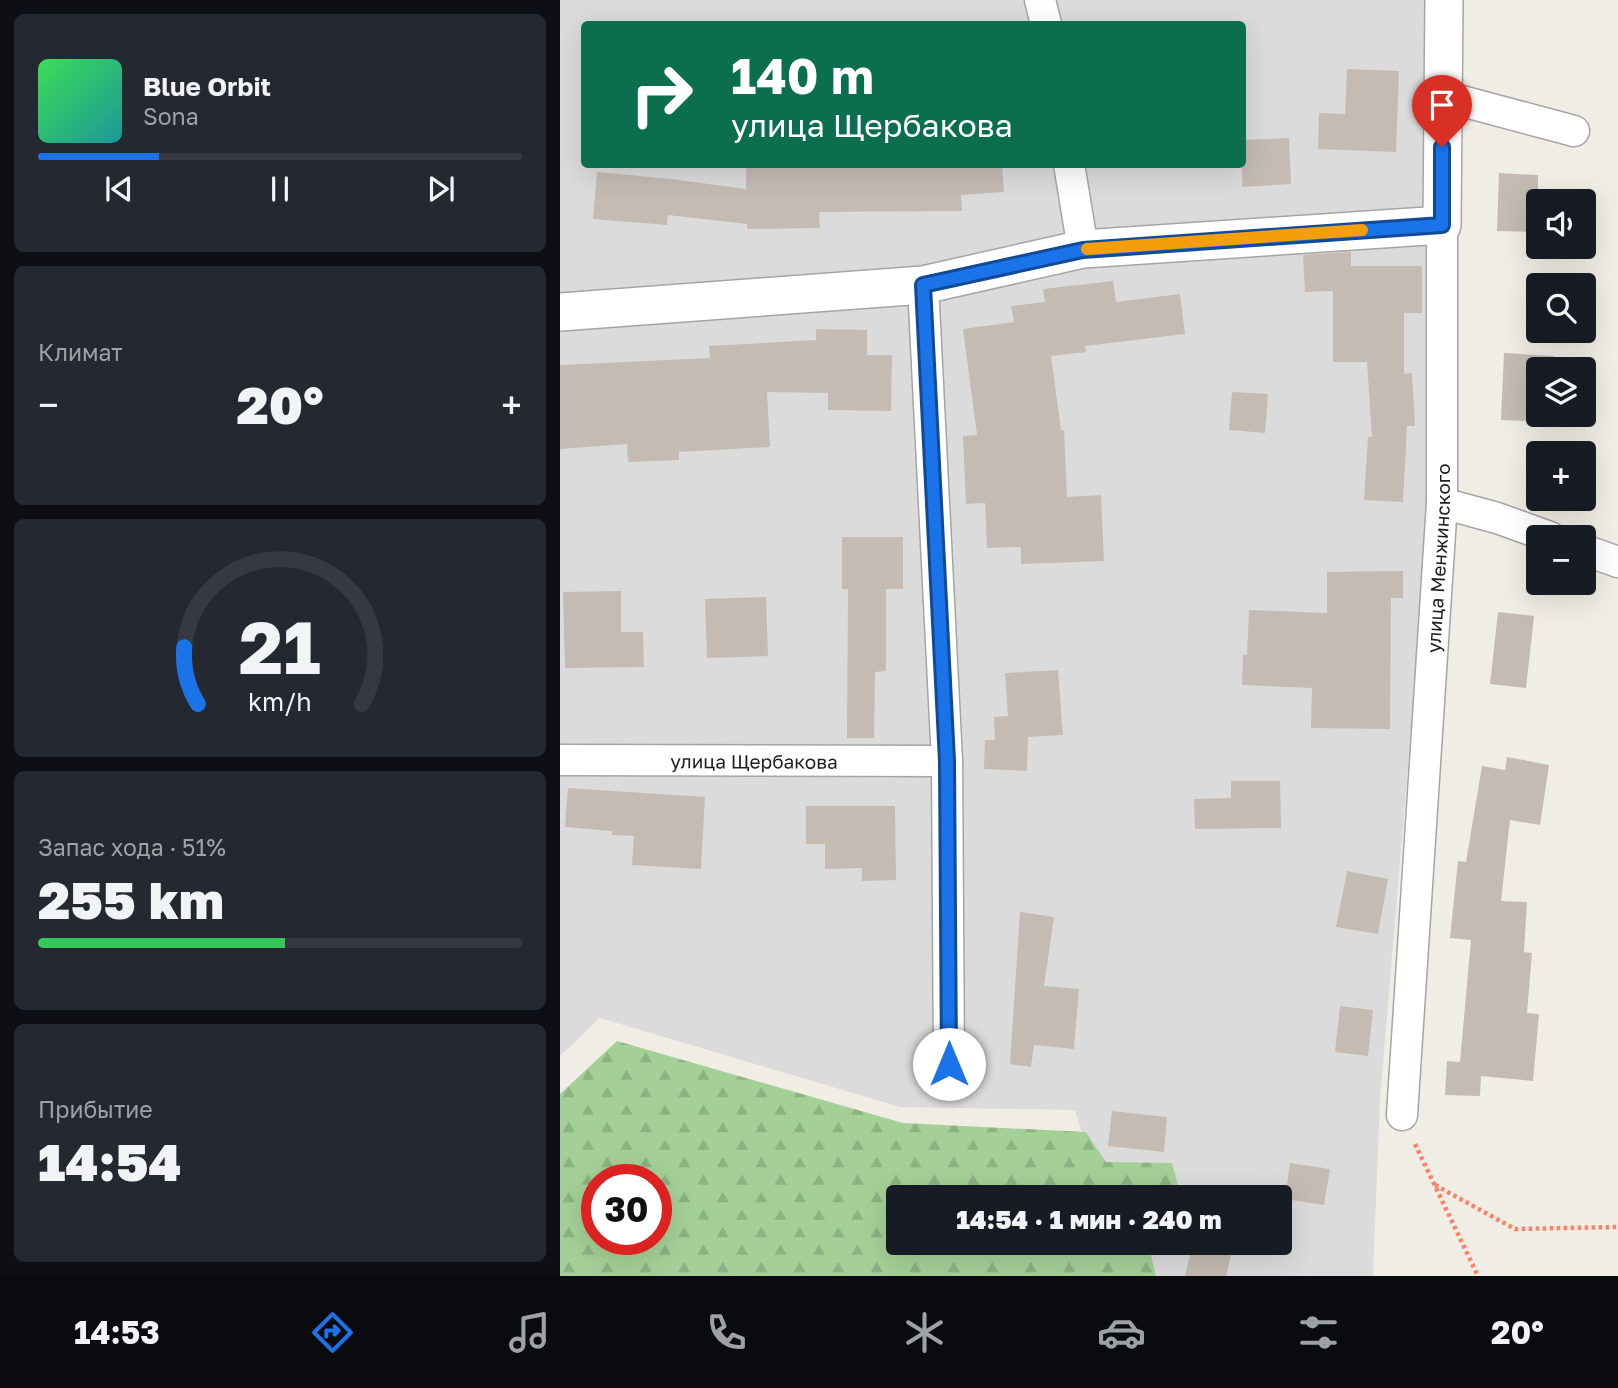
<!DOCTYPE html>
<html lang="ru">
<meta charset="utf-8">
<style>
:root{--surface:#171b24;--page:#242831;--text:#f1f3f6;--muted:#9ea1a6;--line:#363941;--accent:#1a73e8}
body{margin:0;font-family:"Golos Text",sans-serif;background:var(--page);color:var(--text);height:100vh;display:flex;flex-direction:column;font-size:26px;white-space:nowrap}
*{box-sizing:border-box;margin:0}
p{font-size:23px;color:var(--muted)}
.icon{flex:none;width:38px;height:38px;fill:none;stroke:currentColor;stroke-width:2;stroke-linecap:round;stroke-linejoin:round}
.map{position:relative;flex:1;overflow:hidden}
.side{display:flex;flex-direction:column;gap:14px;padding:14px;background:#0d0f14;width:560px}
.side>*{flex:none}
.top-card{position:absolute;left:21px;top:21px;width:665px;height:147px;border-radius:7px;box-shadow:0 7px 28px #0002;background:#0b6e4f;color:#fff;overflow:hidden}
.controls{position:absolute;left:966px;top:189px;display:grid;gap:14px}
.controls a{display:grid;place-items:center;width:70px;height:70px;border-radius:7px;background:var(--surface);box-shadow:0 7px 28px #0002;font-size:35px}
.speed{position:absolute;left:21px;top:1164px;display:flex;gap:14px;font-size:35px;font-weight:700;text-align:center}
.speed>*{display:grid;place-content:center;width:91px;height:91px;border-radius:50%;background:var(--surface);box-shadow:0 7px 28px #0002;line-height:1}
.speed .limit{border:10px solid #d22;background:#fff;color:#111}
.pin{position:absolute;display:grid;place-items:center;width:60px;height:60px;color:#fff;margin:-72px -30px;border-radius:50% 50% 50% 0;rotate:-45deg;box-shadow:0 0 7px #0007}
.pin .icon{rotate:45deg}
.me{position:absolute;width:77px;margin:-38px;rotate:0deg;stroke-linejoin:round;filter:drop-shadow(0 0 5px #0008)}
.turn{display:flex;align-items:center;gap:24px;height:147px;padding:0 35px;font-size:32px}
.turn .icon{width:91px;height:91px;stroke-width:2.5}
.turn b{display:block;font-size:49px;line-height:60px}
.big{font-size:52px;font-weight:800;line-height:1.1}
.side .widget{flex:1;display:flex;flex-direction:column;justify-content:center;gap:10px;min-width:0;padding:0 24px;border-radius:10px;background:var(--page)}
.side .dial{align-items:center;gap:0}
.dial svg{height:182px;overflow:visible;fill:none;stroke:var(--line);stroke-width:7;stroke-linecap:round;text-anchor:middle}
.dial text{fill:var(--text);stroke:none}
.song{display:flex;align-items:center;gap:21px}
.cover{width:84px;height:84px;border-radius:10px;background:linear-gradient(135deg,hsl(130 70% 55%),hsl(180 70% 35%))}
.played{height:7px;border-radius:4px;background:linear-gradient(90deg,var(--accent) 25%,var(--line) 25%)}
.keys{display:flex;justify-content:space-around;direction:ltr}
.heat{display:flex;justify-content:space-between;align-items:center;font-size:38px;direction:ltr}
.charge{height:10px;border-radius:5px;background:linear-gradient(90deg,#34c759 51%,var(--line) 0)}
.trip{position:absolute;left:326px;top:1185px;width:406px;height:70px;border-radius:7px;background:var(--surface);box-shadow:0 7px 28px #0002;font-weight:800;line-height:70px;text-align:center}
.menu{display:flex;height:112px;justify-content:space-around;align-items:center;background:#090b0e;color:var(--muted)}
.menu .icon{width:49px;height:49px}
.menu .on{color:var(--accent)}
.menu b{font-size:32px;color:var(--text)}
main{display:flex;flex:1;min-height:0}
.map>svg:first-child{display:block}
.residential{fill:#dcdbdb;fill-rule:evenodd}
.forest{fill:url(#forest-firs);fill-rule:evenodd}
.building{fill:#c4bcb3}
.lines{fill:none;stroke-linecap:round;stroke-linejoin:round}
.minor-casing{stroke:#a5a5a5;stroke-width:33}
.tertiary-casing{stroke:#a5a5a5;stroke-width:40}
.path{stroke:#fe8067;stroke-width:4.5;stroke-dasharray:3.5 3.5;stroke-linecap:butt}
.minor{stroke:#fff;stroke-width:30}
.tertiary{stroke:#fff;stroke-width:37}
.route-casing{stroke:#114b97;stroke-width:18}
.route{stroke:#1a73e8;stroke-width:12}
.slow{stroke:#f59e0b;stroke-width:12}
.labels{text-anchor:middle;dominant-baseline:central;stroke-width:6;stroke-linejoin:round;paint-order:stroke}
.street-label{font-size:19px;fill:#1e1e1e;stroke:#fff}
</style>
<main>
<section class="side">
<div class="widget">
<div class="song"><i class="cover"></i><div><b>Blue Orbit</b><p>Sona</p></div></div>
<div class="played"></div>
<div class="keys"><svg class="icon" aria-label="previous" viewBox="0 0 24 24"><path d="M18 5L8 12l10 7zM5 5v14"/></svg><svg class="icon" aria-label="pause" viewBox="0 0 24 24"><path d="M8 5v14M16 5v14"/></svg><svg class="icon" aria-label="next" viewBox="0 0 24 24"><path d="M6 5l10 7-10 7zM19 5v14"/></svg></div>
</div>
<div class="widget"><p>Климат</p>
<div class="heat"><a>−</a><b class="big">20°</b><a>+</a></div>
</div>
<div class="widget dial"><svg viewBox="0 0 100 80">
<path d="M14 69A42 42 0 1 1 86 69"/>
<path d="M14 69A42 42 0 0 1 8 44" stroke="#1a73e8"/>
<text x="50" y="56" font-size="32" font-weight="700">21</text>
<text x="50" y="72" font-size="11">km/h</text>
</svg></div>
<div class="widget"><p>Запас хода · 51%</p><b class="big">255 km</b><div class="charge"></div></div>
<div class="widget"><p>Прибытие</p><b class="big">14:54</b></div>
</section>
<div class="map">
<svg width="1058" height="1276" viewBox="0 0 1058 1276">
<defs>
<pattern id="forest-firs" width="22" height="20" patternUnits="userSpaceOnUse" patternTransform="scale(1.75)"><rect width="22" height="20" fill="#a4d097"/><path d="M5 1l3.5 6h-7zM16 11l3.5 6h-7z" fill="#8db282"/></pattern>
</defs>
<rect width="100%" height="100%" fill="#f0ede4"/>
<path class="residential" d="M0,0h875l-5,504 -50,596 -7,176h-246l-10,-33 162,-1v-45h-177l-27,-87 -175,-3 -300,-89 -40,38zM24,24h658v140h-658z"/>
<path class="forest" d="M57,1041l286,82 183,9 20,30 66,1 9,34h-283v45l250,1 8,33h-596v-182zM37,1180h59v59h-59z"/>
<g class="building">
<polygon points="787,69 839,71 836,152 758,149 759,113 785,114"/>
<polygon points="729,138 731,184 682,187 682,140"/>
<polygon points="273,164 442,164 444,192 401,195 402,211 259,212 260,228 187,229 187,224 108,215 107,225 33,219 37,172 111,179 186,189 186,167"/>
<polygon points="939,173 978,175 978,232 937,231"/>
<polygon points="791,252 791,266 862,266 862,313 844,313 844,374 852,373 855,426 847,426 843,502 804,500 808,437 812,437 807,362 773,362 773,291 745,292 743,255"/>
<polygon points="553,281 556,302 620,294 625,334 525,346 526,352 491,356 501,430 504,430 507,497 541,495 544,561 461,564 461,547 427,548 425,503 406,504 403,436 417,435 403,329 454,322 451,306 485,302 483,289"/>
<polygon points="256,329 307,330 307,355 332,355 331,411 268,410 268,393 207,392 210,447 119,452 119,460 68,462 67,444 0,449 0,365 150,358 149,346 256,340"/>
<polygon points="944,353 994,356 994,369 978,369 978,415 992,415 992,422 941,420"/>
<polygon points="672,392 708,394 705,433 669,430"/>
<polygon points="282,537 343,537 343,589 326,589 326,671 315,672 314,738 287,738 288,589 282,589"/>
<polygon points="843,571 843,598 831,598 830,729 751,728 752,688 682,685 683,655 687,655 689,610 767,613 767,572"/>
<polygon points="61,591 61,632 83,632 84,667 5,668 3,592"/>
<polygon points="206,597 208,656 147,658 145,599"/>
<polygon points="938,612 974,616 966,688 930,684"/>
<polygon points="498,670 503,735 468,737 467,771 424,769 425,740 435,740 434,717 448,716 445,673"/>
<polygon points="947,757 989,765 980,825 950,820 941,901 967,902 964,952 972,953 967,1013 979,1014 973,1081 921,1076 920,1096 885,1095 887,1061 900,1062 911,940 890,938 898,861 906,862 922,766 945,770"/>
<polygon points="671,781 720,781 721,828 635,829 634,799 671,798"/>
<polygon points="8,788 145,797 141,869 72,865 74,836 52,835 52,831 5,827"/>
<polygon points="246,806 335,806 336,880 302,881 302,868 265,869 265,844 246,844"/>
<polygon points="787,871 828,879 818,934 776,927"/>
<polygon points="460,912 494,917 484,986 519,989 514,1049 474,1045 471,1067 450,1064"/>
<polygon points="780,1006 813,1010 808,1056 775,1052"/>
<polygon points="552,1111 607,1117 604,1152 548,1146"/>
<polygon points="730,1163 770,1169 764,1205 725,1199"/>
<polygon points="633,1242 674,1242 666,1276 625,1276"/>
</g>
<g class="lines">
<g class="minor-casing">
<g id="minor">
<polyline points="480,0 486,24"/>
<polyline points="883,96 1014,131"/>
<polyline points="509,164 523,249"/>
<polyline points="363,285 387,761 389,1064"/>
<polyline points="882,503 937,518 990,537"/>
<polyline points="1024,550 1058,562"/>
<path id="s1" d="M0,760l387,1"/>
<path id="s2" d="M842,1115l40,-612v-278"/>
</g>
</g>
<g class="tertiary-casing">
<polyline id="tertiary" points="0,312 363,285 523,249 882,225 884,0"/>
</g>
<g class="path">
<polyline points="855,1144 918,1276"/>
<polyline points="875,1185 955,1229 1058,1227"/>
</g>
<use href="#minor" class="minor"/>
<use href="#tertiary" class="tertiary"/>
</g>
<g class="lines">
<g class="route-casing">
<polyline id="route" points="389,1064 387,761 363,285 523,250 882,225 882,147"/>
</g>
<use href="#route" class="route"/>
<polyline class="slow" points="527,249 802,230"/>
</g>
<g class="labels">
<g class="street-label">
<text stroke="none"><textPath href="#s2" startOffset="558">улица Менжинского</textPath></text>
<text stroke="none"><textPath href="#s1" startOffset="194">улица Щербакова</textPath></text>
</g>
</g>
</svg>
<div class="controls">
<a><svg class="icon" aria-label="sound" viewBox="0 0 24 24"><path d="M4 9h4l5-4v14l-5-4H4zM17 9q2 3 0 6"/></svg></a>
<a><svg class="icon" aria-label="search" viewBox="0 0 24 24"><circle cx="10" cy="10" r="6"/><path d="M15 15l6 6"/></svg></a>
<a><svg class="icon" aria-label="layers" viewBox="0 0 24 24"><path d="M12 4l9 5-9 5-9-5zM3 14l9 5 9-5"/></svg></a>
<a>+</a>
<a>−</a>
</div>
<div class="speed"><div class="limit">30</div></div>
<div class="pin" style="left:882px;top:147px;background:#d93025"><svg class="icon" aria-label="arrive" viewBox="0 0 24 24"><path d="M6 21V4h12l-3 4 3 4H6"/></svg></div>
<svg class="me" style="left:389px;top:1064px" viewBox="-20 -20 40 40"><circle r="19" fill="#fff"/><path d="M0-13L10 11 0 6-10 11z" fill="#1a73e8"/></svg>
<div class="trip">14:54 · 1 мин · 240 m</div>
<div class="top-card">
<div class="turn"><svg class="icon" aria-label="right" viewBox="0 0 24 24"><path d="M7 20v-9h11M14 6l5 5-5 5"/></svg><div><b>140 m</b>улица Щербакова</div></div>
</div>
</div>
</main>
<nav class="menu">
<b>14:53</b>
<svg class="icon on" aria-label="directions" viewBox="0 0 24 24"><path d="M12 3l9 9-9 9-9-9zM9 14v-3h6M13 9l2 2-2 2"/></svg>
<svg class="icon" aria-label="music" viewBox="0 0 24 24"><path d="M9 18V5l10-2v13"/><circle cx="6" cy="18" r="3"/><circle cx="16" cy="16" r="3"/></svg>
<svg class="icon" aria-label="phone" viewBox="0 0 24 24"><path d="M5 4h4l2 5-3 2q2 4 5 5l2-3 5 2v4C11 20 4 13 5 4z"/></svg>
<svg class="icon" aria-label="climate" viewBox="0 0 24 24"><path d="M12 3v18M4 7l16 10M4 17L20 7"/></svg>
<svg class="icon" aria-label="car" viewBox="0 0 24 24"><path d="M5 17H2v-5l4-1 3-4h7l3 4 3 1v5h-3M9 17h6M6 11h13"/><circle cx="7" cy="17" r="2"/><circle cx="17" cy="17" r="2"/></svg>
<svg class="icon" aria-label="filters" viewBox="0 0 24 24"><path d="M4 7h16M4 17h16"/><circle cx="9" cy="7" r="2"/><circle cx="15" cy="17" r="2"/></svg>
<b>20°</b>
</nav>
